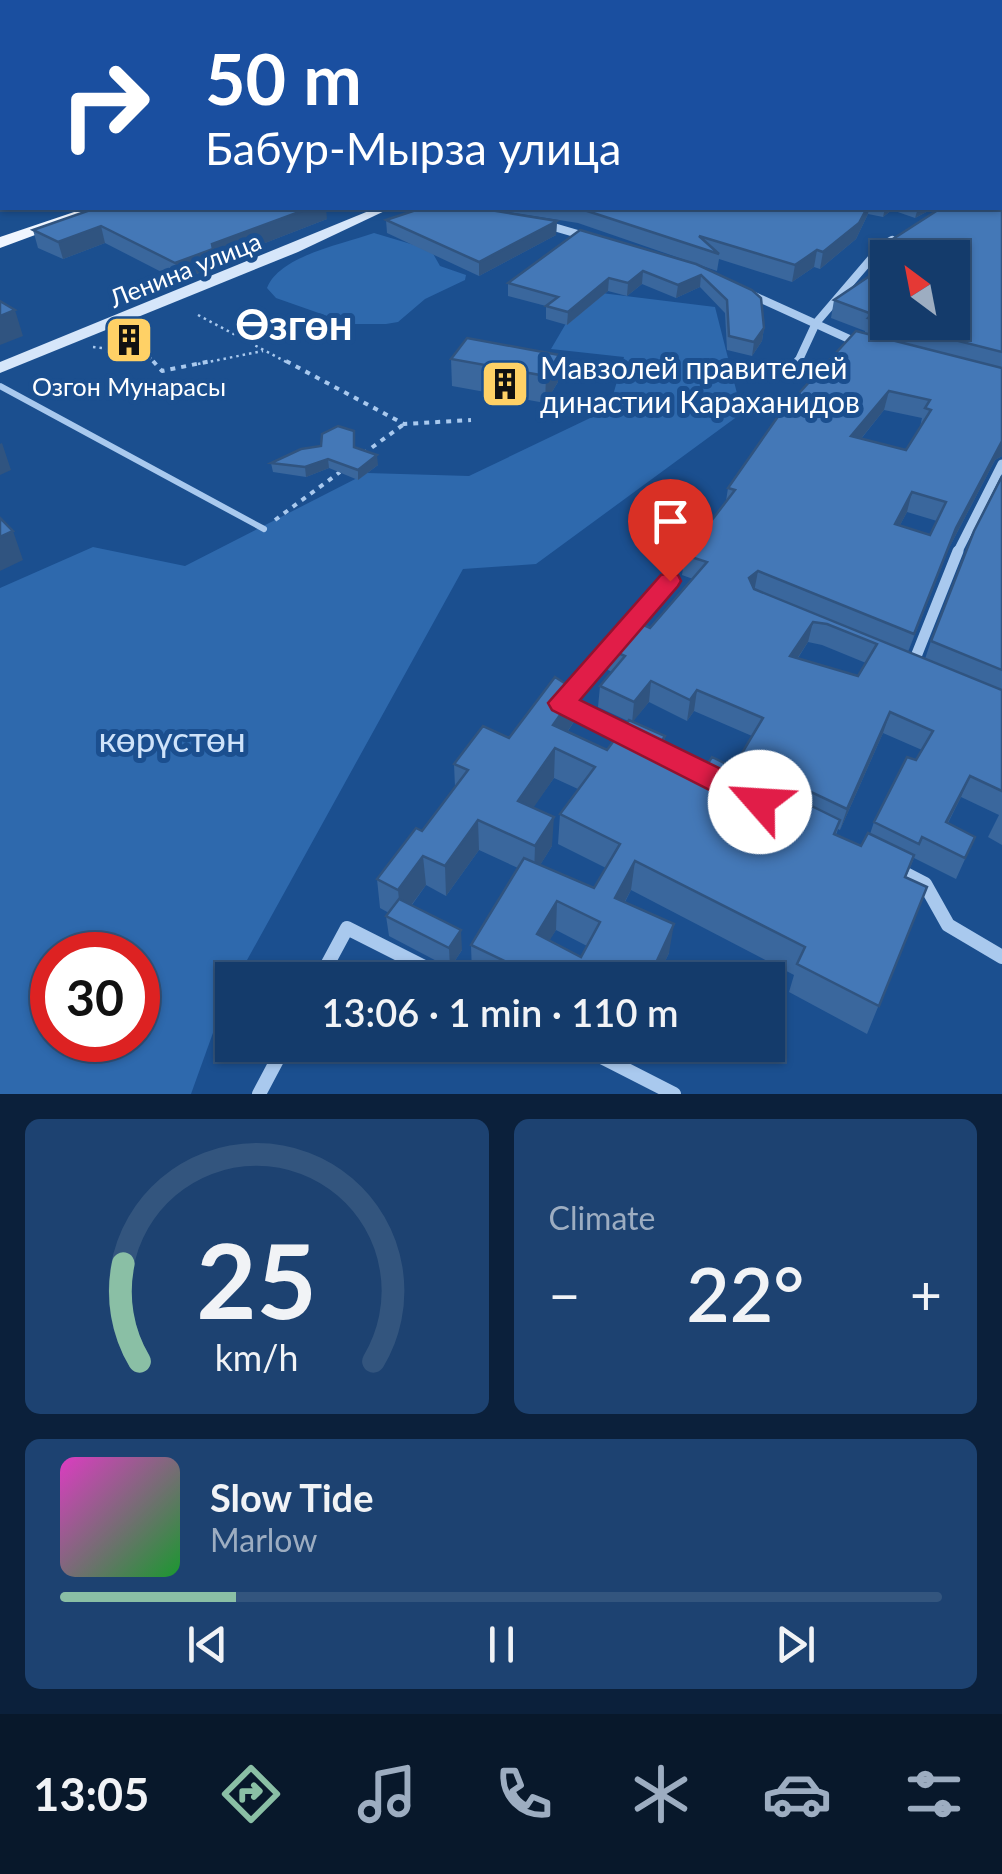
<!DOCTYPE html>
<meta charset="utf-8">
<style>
:root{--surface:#143b6b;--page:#1d4271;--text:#f1f3f6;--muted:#9dadc1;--line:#33557e;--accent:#8abfa5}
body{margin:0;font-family:Lato,sans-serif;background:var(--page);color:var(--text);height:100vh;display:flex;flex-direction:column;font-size:38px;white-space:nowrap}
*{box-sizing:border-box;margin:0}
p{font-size:32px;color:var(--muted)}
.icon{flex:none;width:55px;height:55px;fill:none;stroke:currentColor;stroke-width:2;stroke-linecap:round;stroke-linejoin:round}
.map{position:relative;height:1094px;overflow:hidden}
.side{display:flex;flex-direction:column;gap:25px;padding:25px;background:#0b203b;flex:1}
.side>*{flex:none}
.banner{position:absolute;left:0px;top:0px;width:1002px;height:210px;box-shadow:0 2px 8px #0004,0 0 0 2px var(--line);background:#1a4fa0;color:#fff;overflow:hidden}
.needle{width:65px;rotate:328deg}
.tools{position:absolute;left:870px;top:240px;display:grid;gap:20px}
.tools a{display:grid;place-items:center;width:100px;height:100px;border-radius:0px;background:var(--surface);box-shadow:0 2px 8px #0004,0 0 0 2px var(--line);font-size:50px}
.speed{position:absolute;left:30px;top:932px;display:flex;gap:20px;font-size:50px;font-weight:700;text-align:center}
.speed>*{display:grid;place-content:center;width:130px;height:130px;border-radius:50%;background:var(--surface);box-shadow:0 2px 8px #0004,0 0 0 2px var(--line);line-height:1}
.speed .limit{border:15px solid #d22;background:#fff;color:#111}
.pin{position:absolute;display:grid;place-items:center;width:85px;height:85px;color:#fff;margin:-102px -42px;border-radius:50% 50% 50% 0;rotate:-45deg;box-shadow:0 0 10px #0007}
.pin .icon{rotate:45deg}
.me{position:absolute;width:110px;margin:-55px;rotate:296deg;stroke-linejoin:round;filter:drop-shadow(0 0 8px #0008)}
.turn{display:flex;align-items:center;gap:35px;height:210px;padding:0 40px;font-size:45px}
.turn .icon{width:130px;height:130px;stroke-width:2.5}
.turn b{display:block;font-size:70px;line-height:85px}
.big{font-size:75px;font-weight:600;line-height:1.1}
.side .card{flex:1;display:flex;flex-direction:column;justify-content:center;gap:15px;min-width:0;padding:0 35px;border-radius:15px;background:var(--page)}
.side .dial{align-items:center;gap:0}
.dial svg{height:260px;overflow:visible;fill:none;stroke:var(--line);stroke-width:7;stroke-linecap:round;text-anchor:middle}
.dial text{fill:var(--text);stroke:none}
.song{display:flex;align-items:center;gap:30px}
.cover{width:120px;height:120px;border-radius:15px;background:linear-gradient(135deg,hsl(310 70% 55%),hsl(130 70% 35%))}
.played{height:10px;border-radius:5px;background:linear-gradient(90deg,var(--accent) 20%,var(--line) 20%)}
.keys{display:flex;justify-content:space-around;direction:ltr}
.heat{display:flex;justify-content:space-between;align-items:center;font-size:55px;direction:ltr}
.side .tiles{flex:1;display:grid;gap:25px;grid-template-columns:1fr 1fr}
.card:last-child{grid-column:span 2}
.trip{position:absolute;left:215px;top:962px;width:570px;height:100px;border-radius:0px;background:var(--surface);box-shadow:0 2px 8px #0004,0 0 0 2px var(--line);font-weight:600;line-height:100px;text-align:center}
.menu{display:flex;height:160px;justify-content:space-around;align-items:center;background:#08182b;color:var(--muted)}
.menu .icon{width:70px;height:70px}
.menu .on{color:var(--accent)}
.menu b{font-size:45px;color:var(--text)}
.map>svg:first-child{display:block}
.green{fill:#2e69ad;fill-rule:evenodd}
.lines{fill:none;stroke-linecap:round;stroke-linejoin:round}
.path-far1{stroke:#a9c9ee;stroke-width:2.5;stroke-dasharray:2.5 4;stroke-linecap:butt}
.path{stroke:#a9c9ee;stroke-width:4;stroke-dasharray:5 6;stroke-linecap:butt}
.service{stroke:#a9c9ee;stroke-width:6}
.minor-far4{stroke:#a9c9ee;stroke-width:5}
.minor-far3{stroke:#a9c9ee;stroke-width:8}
.minor-far2{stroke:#a9c9ee;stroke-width:9}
.minor-far1{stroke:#a9c9ee;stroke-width:11}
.minor{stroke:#a9c9ee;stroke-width:14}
.tertiary{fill:#a9c9ee;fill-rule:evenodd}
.secondary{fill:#d6e6fa;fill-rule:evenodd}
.primary{fill:#f0f6ff;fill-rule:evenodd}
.wall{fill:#3a679d;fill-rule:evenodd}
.shaded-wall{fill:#305480}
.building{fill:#4478b7;stroke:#305480;stroke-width:2.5;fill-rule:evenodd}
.route{fill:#e11d48;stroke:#92132f;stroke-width:2.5}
.labels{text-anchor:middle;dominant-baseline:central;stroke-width:10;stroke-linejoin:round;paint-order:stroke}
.far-street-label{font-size:25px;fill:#fff;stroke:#1b4f8f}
.far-poi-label{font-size:25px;fill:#fff;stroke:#1b4f8f}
.poi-label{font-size:30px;fill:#fff;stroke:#1b4f8f;text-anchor:start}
.near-park-label{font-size:35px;fill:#cfe3fa;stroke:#1b4f8f}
.far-town-label{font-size:42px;font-weight:bold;fill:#fff;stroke:#1b4f8f}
</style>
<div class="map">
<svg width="1002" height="1094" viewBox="0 0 1002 1094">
<rect width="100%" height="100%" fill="#1b4f8f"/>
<g class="green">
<path d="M374,233l57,17 9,16 26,9 -1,5 -40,19 -27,23 -12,2h-36l-74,-26 -9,-10c13,-33 77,-44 107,-55z"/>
<path d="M585,291l130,16 27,106 -206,151 -73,5 -227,411h-4l-41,114h-191v-506l93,-41 92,19 182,-93 102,3 140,-67 15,-52 -73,-8zM52,955h86v85h-86z"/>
</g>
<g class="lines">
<g class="path-far1">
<polyline points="198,315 290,364"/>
<polyline points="93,347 146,353 156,364"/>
<polyline points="198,364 263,351"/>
</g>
<g class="path">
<polyline points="153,361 162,371 211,361"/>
<polyline points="286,361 404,424 471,420"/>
<polyline points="363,454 404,424"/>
<polyline points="275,520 340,472"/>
</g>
<polyline class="service" points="0,386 264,529"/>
<polyline class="minor-far4" points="888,0 893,2"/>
<g class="minor-far3">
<polyline points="547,225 588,237"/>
<polyline points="750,294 858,343"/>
<polyline points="797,364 816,323 882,246 892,240"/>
</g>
<g class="minor-far2">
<polyline points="790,378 798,361"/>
<polyline points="957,553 1002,464"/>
</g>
<g class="minor-far1">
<polyline points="913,664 958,551"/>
<polyline points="630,737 562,703 669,581"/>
<polyline points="654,749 711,777"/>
</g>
<g class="minor">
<polyline points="896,869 925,884 948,925 1002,957"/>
<polyline points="319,980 347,928 450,980"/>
<polyline points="578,1045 674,1094"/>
<polyline points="259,1094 285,1045"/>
</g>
<rect class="tertiary" x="1000" y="46" width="2" height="5"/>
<polygon class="secondary" points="376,208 391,208 298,252 0,373 0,362"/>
<g class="primary">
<polygon points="994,0 1002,0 1002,5 993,2"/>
<rect x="0" y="132" width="2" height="8"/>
<polygon points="86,208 108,208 0,248 0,237"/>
</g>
</g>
<g class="wall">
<polygon points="0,0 772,0 779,2 2,2 2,79 0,78"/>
<path d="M1000,78l2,1v377l-7,4 -46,88 -41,104 17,7 6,-18 71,-165v369l-14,-8 11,-22 -38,-18 -13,26 27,14 -19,42 -42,-21 -8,19 21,10 -60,147 -78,-42 5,-17 -163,-85 -6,12 44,51 -13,27h-171l-13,-6 -1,-29 47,-77 -39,-18 -33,46 -20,-11 -14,20 50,45 -12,18 -61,-32 -3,-20 3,-3 -9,-5 -3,-29 45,-48 33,-44 -1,-23 55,-26 68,-47 -2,29 -7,11 39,19 21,-29 -30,-14 2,-21 12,-14 -4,-2 1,-21 41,-21 43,-49 -11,-4 3,-20 41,-54 2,-13 137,-155v-2l-34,-13 3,-18 40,-27 10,-9 -5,-2 3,-16 118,-38zM888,258h64l-64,64zM884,410l38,8 -2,9 -14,23 -45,-11zM907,512l30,9 -7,14 -30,-10zM808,642l14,3 44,18 -8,13 -60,-18zM649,702l38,19 7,-10 58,25 -13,22 -2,11 -39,10 -37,-17 4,-26 -33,-14zM883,733l39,17 -48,72 -4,12 -9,12 -25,-11 2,-6 2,1zM554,778l24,11 -18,25 -2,30 48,24 -12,20 -54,-23 12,-19 -19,-39zM556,930l31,16 -6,11 -32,-17z"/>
<polygon points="2,85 2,124 0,124 0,87"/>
<polygon points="96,208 327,219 216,262 216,266 179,281 105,243 63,259 38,248 33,230"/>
<polygon points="414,208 478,208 557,221 556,235 479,276 387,233 386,220 414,210"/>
<polygon points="483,208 934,208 915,218 892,210 883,217 868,214 856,239 820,269 814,267 792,282 719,259 717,271 578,223"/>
<polygon points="696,264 764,328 762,341 752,356 727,350 725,313 700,287 676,298 642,284 627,296 608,291 567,325 546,319 546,306 508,296 508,283"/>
<polygon points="559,355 558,382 545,403 452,386 451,359"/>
<polygon points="355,447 378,465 358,480 329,468 306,477 273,472 271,463"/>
</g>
<g class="shaded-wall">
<polygon points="310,208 326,208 327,219 216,262 216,266 179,281 175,263 212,244"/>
<polygon points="867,208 869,208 868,214 856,239 820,269 823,252"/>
<polygon points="885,208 893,208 892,210 883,217"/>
<polygon points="918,208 934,208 915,218"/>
<polygon points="557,221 556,235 479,276 479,262"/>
<polygon points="101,226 105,243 63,259 58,242"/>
<polygon points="817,250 814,267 792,282 795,265"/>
<polygon points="643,271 642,284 627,296 628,283"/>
<polygon points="701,275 700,287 676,298 678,285"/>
<polygon points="609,278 608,291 567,325 568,312"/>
<polygon points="15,310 23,336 0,345 0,316"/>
<polygon points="764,328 762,341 752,356 754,342"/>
<polygon points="559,355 558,382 545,403 546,376"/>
<polygon points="889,391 884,410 847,456 851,436"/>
<polygon points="1002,441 1002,456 995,460 949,548 907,654 956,528"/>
<polygon points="2,443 11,470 0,475 0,444"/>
<polygon points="377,455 378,465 358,480 358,470"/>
<polygon points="328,459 329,468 306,477 305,467"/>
<polygon points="912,492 907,512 890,544 895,524"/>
<polygon points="13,531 23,560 0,571 0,537"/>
<polygon points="758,571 754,592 749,578"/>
<polygon points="813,622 808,642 785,677 790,656"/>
<polygon points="651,681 649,702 632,723 634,702"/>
<polygon points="697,690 694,711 687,721 690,700"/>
<polygon points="577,691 575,720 555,750 554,778 518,830 518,801 553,725"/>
<polygon points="890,712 883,733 840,830 847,809"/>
<polygon points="665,736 661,766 651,757"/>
<polygon points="970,776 961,797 937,843 946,822"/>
<polygon points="554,817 552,846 534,875 535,846"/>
<polygon points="478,820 479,850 446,896 445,866"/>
<polygon points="423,856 426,885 401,919 398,890"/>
<polygon points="635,861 631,890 611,927 615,898"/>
<polygon points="557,901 556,930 536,963 537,934"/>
<polygon points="674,924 669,953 656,980 648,980"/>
<polygon points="461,930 462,950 450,968 449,948"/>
</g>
<g class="building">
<polygon points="0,0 374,0 375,2 2,2 2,68 0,67"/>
<polygon points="384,0 770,0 779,2 388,2"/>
<polygon points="1000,78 1002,79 1002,119 1000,118"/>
<polygon points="2,85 2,110 0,110 0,87"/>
<polygon points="1002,122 1002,352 868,318 872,314 834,300 874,273 888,260 888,322 952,322 952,258 890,258 898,250 882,246 941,208 1000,208 1000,123"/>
<polygon points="96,208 310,208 212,244 213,249 175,263 101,226 58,242 33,230"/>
<polygon points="422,208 478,208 557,221 479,262 386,220"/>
<polygon points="578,208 867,208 859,223 823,252 817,250 795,265 699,236 719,254"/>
<polygon points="580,230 696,264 752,290 761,298 764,328 754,342 729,336 727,300 701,275 678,285 643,271 628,283 609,278 568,312 546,306 558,297 508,283"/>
<polygon points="0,301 15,310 0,316"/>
<path d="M856,331l146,37v73l-46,87 -42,106 -156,-63 -9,7 5,11 248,101v101l-32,-15 -24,46 29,15 -10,21 -43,-21 -3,7 -45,-22 33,-65 9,3 17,-29 -43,-19 -43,97 -108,-51 24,-40 -66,-28 -7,10 -39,-19 -17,21 -34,-16 25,-30 -16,-7 26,-28 15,7 57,-66 -22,-7 50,-65 -7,-2 51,-73zM889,391l41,9 -5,8 6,2 -25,40 -55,-14zM912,492l34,10 -16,33 -35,-11zM813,622l14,2 50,20 -19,32 -68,-20z"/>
<polygon points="467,338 559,355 546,376 451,359"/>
<polygon points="338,426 354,431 354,447 377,455 358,470 328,459 305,467 271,463 301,449 321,446 322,434"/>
<polygon points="1002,476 1002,670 931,641 974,531"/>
<polygon points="0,518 13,531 0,537"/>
<path d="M555,677l22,14 -24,34 54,25 22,-30 36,16 -14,21 47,22 14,-22 128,63 -6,14 27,12 7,-13 46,22 -9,22 22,10 -48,119 -82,-42 8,-17 -170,-86 -20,37 59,26 -26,56h-104l-73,-35 53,-87 70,30 26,-44 -60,-30 35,-47 -40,-19 -37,53 36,16 -19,29 -57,-26 -33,46 -22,-10 -25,34 -21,-11 39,-51 6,3 46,-61 -14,-6 29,-38 26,12zM557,901l43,21 -19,35 -44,-23z"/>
<polygon points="399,899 461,930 449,948 386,916"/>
</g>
<polygon class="route" points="670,573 678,575 681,581 678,586 580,700 770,793 774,802 770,810 760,813 749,810 552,710 548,703 661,575"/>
<defs>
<g id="building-square" transform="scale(2.5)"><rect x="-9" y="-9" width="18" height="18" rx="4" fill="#ffd166" stroke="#1b4f8f"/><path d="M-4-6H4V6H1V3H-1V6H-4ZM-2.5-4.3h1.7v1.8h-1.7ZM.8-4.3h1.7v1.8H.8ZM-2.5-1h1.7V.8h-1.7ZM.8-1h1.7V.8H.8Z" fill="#111"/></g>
</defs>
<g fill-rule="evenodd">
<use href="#building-square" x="129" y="340"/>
<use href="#building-square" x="505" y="384"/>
</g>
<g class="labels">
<g class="far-street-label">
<text transform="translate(185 269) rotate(-22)">Ленина улица</text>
</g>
<g class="far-poi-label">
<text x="129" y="386">Озгон Мунарасы</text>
</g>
<g class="poi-label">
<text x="540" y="367">Мавзолей правителей<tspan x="540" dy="34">династии Караханидов</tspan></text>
</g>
<g class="near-park-label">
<text x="172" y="738">көрүстөн</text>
</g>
<g class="far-town-label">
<text x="294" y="324">Өзгөн</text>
</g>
</g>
</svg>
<div class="tools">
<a><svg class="needle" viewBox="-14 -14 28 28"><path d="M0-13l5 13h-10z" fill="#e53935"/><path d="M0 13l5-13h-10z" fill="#9dadc1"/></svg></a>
</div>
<div class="speed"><div class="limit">30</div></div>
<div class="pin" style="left:670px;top:581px;background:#d93025"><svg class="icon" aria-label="arrive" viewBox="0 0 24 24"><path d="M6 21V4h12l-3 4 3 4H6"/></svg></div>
<svg class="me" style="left:760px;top:802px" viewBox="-20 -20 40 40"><circle r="19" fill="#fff"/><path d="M0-13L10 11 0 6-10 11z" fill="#e11d48"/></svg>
<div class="trip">13:06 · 1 min · 110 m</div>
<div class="banner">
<div class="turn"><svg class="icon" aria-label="right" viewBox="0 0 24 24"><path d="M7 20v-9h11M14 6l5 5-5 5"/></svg><div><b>50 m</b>Бабур-Мырза улица</div></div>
</div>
</div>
<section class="side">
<div class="tiles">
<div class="card dial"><svg viewBox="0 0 100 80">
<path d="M14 69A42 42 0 1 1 86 69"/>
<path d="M14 69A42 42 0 0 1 9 39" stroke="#8abfa5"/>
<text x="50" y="56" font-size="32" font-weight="700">25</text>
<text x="50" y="72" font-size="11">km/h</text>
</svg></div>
<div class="card"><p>Climate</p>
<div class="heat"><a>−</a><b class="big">22°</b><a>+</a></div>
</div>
<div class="card">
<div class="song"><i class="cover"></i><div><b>Slow Tide</b><p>Marlow</p></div></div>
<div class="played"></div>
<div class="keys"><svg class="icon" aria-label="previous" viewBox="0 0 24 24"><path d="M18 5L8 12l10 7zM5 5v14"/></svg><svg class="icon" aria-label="pause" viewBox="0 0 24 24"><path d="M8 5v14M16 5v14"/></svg><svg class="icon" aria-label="next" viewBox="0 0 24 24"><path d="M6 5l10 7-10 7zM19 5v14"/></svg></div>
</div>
</div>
</section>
<nav class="menu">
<b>13:05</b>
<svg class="icon on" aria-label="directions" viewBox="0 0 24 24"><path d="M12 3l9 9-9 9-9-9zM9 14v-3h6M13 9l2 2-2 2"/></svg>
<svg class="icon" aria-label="music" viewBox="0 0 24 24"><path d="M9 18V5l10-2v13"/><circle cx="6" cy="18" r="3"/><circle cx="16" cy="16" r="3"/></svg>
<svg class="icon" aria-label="phone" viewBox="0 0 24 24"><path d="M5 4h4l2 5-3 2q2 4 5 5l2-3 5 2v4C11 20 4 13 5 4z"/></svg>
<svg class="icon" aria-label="climate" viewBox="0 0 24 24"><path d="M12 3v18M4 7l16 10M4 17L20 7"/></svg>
<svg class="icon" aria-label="car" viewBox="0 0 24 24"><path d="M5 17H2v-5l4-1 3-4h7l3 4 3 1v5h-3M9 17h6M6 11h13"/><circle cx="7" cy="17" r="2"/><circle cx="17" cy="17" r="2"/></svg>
<svg class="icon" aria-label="filters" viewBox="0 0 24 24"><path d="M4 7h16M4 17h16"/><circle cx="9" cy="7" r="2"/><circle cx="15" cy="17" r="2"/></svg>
</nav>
